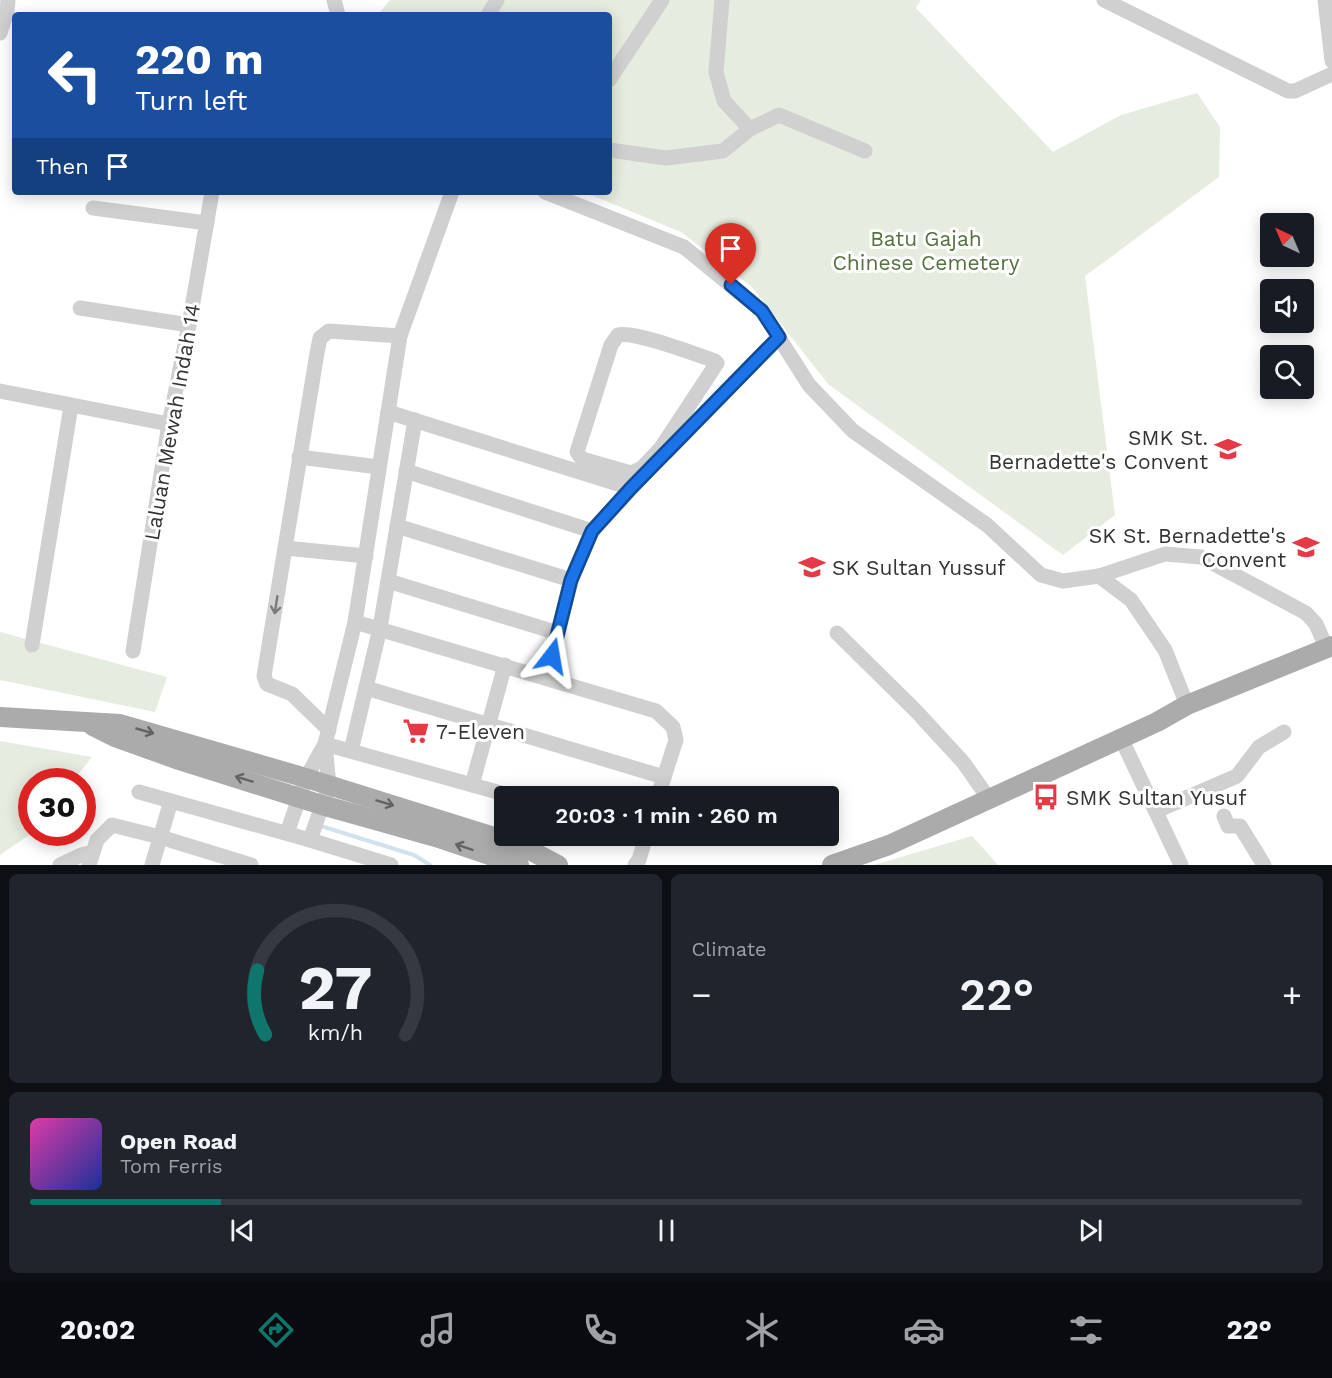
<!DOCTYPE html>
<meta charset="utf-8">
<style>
:root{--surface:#171b24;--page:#20242c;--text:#f1f3f6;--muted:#9ea1a6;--line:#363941;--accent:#0f766e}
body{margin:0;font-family:"Work Sans",sans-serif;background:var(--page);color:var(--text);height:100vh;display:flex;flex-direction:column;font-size:22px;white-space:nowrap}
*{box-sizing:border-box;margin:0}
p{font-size:20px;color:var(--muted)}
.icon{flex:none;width:33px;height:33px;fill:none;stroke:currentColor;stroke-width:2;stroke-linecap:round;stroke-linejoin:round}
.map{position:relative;height:865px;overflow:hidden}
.details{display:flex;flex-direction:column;gap:9px;padding:9px;background:#0d0f14;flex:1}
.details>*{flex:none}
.guide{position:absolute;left:12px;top:12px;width:600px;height:183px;border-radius:6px;box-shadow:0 3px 15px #0003;background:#1a4fa0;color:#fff;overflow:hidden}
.needle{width:39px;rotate:316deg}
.buttons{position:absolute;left:1260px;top:213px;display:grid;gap:12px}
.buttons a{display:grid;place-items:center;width:54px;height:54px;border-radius:6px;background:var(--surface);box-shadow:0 3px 15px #0003;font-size:30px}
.speed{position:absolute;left:18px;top:768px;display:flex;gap:12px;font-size:30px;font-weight:700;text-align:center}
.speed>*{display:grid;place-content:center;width:78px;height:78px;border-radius:50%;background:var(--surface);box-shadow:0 3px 15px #0003;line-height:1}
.speed .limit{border:9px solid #d22;background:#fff;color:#111}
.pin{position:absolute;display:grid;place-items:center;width:51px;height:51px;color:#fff;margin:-62px -26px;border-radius:50% 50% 50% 0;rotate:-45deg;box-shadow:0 0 6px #0007}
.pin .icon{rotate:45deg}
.me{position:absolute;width:66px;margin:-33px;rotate:14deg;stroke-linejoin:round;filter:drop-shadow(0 0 4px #0008)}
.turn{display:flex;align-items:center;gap:21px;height:126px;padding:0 24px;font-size:27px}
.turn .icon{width:78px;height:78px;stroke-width:2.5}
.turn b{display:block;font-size:42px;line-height:51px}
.then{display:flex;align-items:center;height:57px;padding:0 24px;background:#0003;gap:12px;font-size:22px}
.big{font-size:45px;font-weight:600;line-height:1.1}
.details .widget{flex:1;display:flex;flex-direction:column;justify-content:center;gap:9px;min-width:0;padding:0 21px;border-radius:9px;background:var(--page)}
.details .dial{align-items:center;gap:0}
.dial svg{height:156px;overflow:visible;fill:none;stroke:var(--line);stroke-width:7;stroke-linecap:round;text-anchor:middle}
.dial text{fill:var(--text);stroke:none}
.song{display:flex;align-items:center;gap:18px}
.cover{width:72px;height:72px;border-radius:9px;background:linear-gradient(135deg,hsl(320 70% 55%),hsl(230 70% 35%))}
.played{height:6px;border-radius:3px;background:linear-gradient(90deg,var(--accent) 15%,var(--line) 15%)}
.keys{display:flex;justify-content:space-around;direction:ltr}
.heat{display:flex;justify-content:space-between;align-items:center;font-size:33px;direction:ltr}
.details .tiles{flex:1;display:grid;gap:9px;grid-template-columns:1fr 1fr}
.widget:last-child{grid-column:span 2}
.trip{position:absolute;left:494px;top:786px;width:345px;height:60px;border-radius:6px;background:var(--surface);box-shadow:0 3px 15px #0003;font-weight:600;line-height:60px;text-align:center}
.menu{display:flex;height:96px;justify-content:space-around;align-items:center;background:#090b0e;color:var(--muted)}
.menu .icon{width:42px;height:42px}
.menu .active{color:var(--accent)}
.menu b{font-size:27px;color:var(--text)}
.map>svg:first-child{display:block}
.green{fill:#e6ecdf}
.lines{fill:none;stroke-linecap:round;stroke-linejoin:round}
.stream{stroke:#cfe2ee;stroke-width:4}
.minor{stroke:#d0d0d0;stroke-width:15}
.major{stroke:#ababab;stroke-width:20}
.oneway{stroke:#7a7a7a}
.oneway2{stroke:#636363}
.route-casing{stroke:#114b97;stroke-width:15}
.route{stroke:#1a73e8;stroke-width:10}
.labels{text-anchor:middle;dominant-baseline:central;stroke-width:6;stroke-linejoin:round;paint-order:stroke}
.park-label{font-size:21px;fill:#56703f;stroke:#fff}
.street-label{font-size:21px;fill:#333;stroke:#fff}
.poi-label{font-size:21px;fill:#333;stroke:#fff;text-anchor:start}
</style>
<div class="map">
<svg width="1332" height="865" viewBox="0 0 1332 865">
<rect width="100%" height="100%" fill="#fff"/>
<g class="green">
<polygon points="390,0 921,0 916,8 1053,152 1121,115 1197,93 1220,127 1219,177 1085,276 1115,515 1063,555 828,384 752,287 681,232 584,192 609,192 609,15 378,15"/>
<polygon points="0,632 167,677 155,712 0,680"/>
<polygon points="0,741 92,757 73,781 32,782 32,833 0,855"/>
<polygon points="972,836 998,865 874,865"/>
</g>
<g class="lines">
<polyline class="stream" points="324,827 414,855 430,865"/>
<g class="minor">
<polyline points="334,0 338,15"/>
<polyline points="1104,0 1288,91 1295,91 1332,74"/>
<polyline points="1325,0 1332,61"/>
<polyline points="488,15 497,0"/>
<polyline points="0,33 7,11 8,0"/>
<polyline points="609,80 662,0"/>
<polyline points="750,129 779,115 865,151"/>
<polyline points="609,150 666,158 723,151 750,129 724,101 716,72 722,0"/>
<polyline points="545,192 684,247 762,311 809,385 853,431 987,525 1041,575 1063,581 1099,576 1131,600 1165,650 1187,705"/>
<polyline points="93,208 207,223"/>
<polyline points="80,308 189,325"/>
<polyline points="0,391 169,424"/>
<polyline points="388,412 631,488"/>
<path d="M661,448l-19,20 -11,5 -49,-14 -5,-7 34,-107 7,-10c17,-4 77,19 97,26l2,2 -56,85 8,2"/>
<polyline points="667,452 779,337"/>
<polyline points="299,457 379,467"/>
<polyline points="406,471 592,531"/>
<polyline points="397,526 571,580"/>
<polyline points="285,548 366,556"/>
<polyline points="1099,576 1165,554 1201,557 1306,613 1316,624 1326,647"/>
<polyline points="388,581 558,633"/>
<polyline points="355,622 656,711 673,727 676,740 658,796"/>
<polyline points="837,633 916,711 963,762 989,799"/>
<polyline points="32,645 71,406"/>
<polyline points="133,651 169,424 189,325 212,192"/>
<polyline points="547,678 571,580 592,531 650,468"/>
<polyline points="366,688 664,777"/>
<polyline points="329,730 292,694 267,684 264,676 317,353 320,338 329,331 400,336"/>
<polyline points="1121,738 1181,865"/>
<polyline points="325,744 512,796"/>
<polyline points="351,751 380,628 415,420"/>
<polyline points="472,785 505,665"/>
<polyline points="139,792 310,840 391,865"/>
<polyline points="1156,811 1237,776 1259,747 1284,732"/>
<polyline points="1224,816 1228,826 1240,826 1264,865"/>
<polyline points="287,833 306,778 325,744 355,622 400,336 452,192"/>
<polyline points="310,840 329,786 325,744"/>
<polyline points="60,865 81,855 93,852"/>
<polyline points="89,865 97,840 112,825 160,837 251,865"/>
<polyline points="152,865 171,801"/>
<polyline points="635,865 639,860 646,836"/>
</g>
<g class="major">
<polyline points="0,717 120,724 306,778 520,845 558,865"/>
<polyline points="93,726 115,737 179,760 322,805 436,837 519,865"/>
<polyline points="832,865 889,845 1157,722 1187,705 1332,646"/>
</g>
</g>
<defs><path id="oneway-shaft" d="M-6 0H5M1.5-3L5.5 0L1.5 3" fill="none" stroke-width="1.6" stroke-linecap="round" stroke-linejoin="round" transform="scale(1.5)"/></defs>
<use class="oneway" href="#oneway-shaft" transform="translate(276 605) rotate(99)"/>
<g class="oneway2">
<use href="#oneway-shaft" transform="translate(145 731) rotate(16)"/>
<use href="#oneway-shaft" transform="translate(244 779) rotate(-163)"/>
<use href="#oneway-shaft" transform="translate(385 803) rotate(17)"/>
<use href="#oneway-shaft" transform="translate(464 847) rotate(-161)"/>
</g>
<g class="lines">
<g class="route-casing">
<polyline id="route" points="552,656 571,580 592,531 631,488 779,337 762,311 731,285"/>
</g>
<use href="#route" class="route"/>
</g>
<defs>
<g id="school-bare" transform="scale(2.07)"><path d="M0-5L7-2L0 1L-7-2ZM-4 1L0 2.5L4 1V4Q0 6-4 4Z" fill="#e63946" stroke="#fff" stroke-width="2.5" paint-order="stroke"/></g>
<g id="supermarket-bare" transform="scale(2.07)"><path d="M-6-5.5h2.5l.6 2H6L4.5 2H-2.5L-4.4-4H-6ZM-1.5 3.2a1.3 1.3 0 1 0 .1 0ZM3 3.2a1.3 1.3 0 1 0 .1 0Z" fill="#e63946" stroke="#fff" stroke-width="2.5" paint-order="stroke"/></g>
<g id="bus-bare" transform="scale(2.07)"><path d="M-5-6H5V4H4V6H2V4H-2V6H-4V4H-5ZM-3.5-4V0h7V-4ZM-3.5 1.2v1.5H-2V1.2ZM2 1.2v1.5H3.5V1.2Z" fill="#e63946" stroke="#fff" stroke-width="2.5" paint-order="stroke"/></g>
</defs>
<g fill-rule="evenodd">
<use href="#school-bare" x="1228" y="449"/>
<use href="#school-bare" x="1306" y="547"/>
<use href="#school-bare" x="812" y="567"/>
<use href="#supermarket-bare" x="416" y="731"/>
<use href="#bus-bare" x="1046" y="797"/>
</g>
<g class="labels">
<g class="park-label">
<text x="926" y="238">Batu Gajah<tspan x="926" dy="24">Chinese Cemetery</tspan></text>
</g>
<g class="street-label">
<text transform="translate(172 422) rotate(-80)">Laluan Mewah Indah 14</text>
</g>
<g class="poi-label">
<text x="1208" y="437" text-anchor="end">SMK St.<tspan x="1208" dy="24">Bernadette's Convent</tspan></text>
<text x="1286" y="535" text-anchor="end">SK St. Bernadette's<tspan x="1286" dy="24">Convent</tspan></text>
<text x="832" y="567">SK Sultan Yussuf</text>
<text x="436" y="731">7-Eleven</text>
<text x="1066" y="797">SMK Sultan Yusuf</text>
</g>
</g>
</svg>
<div class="buttons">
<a><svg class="needle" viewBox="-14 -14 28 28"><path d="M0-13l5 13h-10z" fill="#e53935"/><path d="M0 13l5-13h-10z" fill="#9ea1a6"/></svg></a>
<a><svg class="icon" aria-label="sound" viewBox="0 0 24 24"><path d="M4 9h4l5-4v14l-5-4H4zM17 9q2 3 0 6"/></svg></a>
<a><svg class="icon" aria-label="search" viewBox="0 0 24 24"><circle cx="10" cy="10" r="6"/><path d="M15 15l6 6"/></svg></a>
</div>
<div class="speed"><div class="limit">30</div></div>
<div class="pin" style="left:731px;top:285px;background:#d93025"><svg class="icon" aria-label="arrive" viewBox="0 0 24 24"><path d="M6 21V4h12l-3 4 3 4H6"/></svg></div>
<svg class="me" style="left:552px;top:656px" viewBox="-20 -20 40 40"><path d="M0-17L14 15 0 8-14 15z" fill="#1a73e8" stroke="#fff" stroke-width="4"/></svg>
<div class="trip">20:03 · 1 min · 260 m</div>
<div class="guide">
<div class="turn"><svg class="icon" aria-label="left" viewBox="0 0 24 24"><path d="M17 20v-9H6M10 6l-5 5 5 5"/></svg><div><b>220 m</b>Turn left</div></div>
<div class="then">Then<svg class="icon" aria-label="arrive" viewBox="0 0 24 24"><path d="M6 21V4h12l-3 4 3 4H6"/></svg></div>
</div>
</div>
<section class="details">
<div class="tiles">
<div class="widget dial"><svg viewBox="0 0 100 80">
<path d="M14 69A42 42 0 1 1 86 69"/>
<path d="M14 69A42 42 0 0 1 10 36" stroke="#0f766e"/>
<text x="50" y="56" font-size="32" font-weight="700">27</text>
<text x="50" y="72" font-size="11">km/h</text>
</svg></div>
<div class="widget"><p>Climate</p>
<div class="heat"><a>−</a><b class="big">22°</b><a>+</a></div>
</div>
<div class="widget">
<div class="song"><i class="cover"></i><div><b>Open Road</b><p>Tom Ferris</p></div></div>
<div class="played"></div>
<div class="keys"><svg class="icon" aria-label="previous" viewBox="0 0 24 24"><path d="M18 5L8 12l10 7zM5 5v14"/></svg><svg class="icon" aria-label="pause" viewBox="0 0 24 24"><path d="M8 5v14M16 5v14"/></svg><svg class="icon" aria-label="next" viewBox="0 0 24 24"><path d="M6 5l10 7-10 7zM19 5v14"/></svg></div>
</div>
</div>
</section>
<nav class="menu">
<b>20:02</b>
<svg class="icon active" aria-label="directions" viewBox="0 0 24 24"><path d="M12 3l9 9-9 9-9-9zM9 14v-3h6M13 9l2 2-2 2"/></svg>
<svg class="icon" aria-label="music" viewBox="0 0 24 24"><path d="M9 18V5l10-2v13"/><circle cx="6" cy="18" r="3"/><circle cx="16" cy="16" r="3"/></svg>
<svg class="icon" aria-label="phone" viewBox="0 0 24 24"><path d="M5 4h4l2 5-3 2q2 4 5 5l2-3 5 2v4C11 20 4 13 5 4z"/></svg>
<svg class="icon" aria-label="climate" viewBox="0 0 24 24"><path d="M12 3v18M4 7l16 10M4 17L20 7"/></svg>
<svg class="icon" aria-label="car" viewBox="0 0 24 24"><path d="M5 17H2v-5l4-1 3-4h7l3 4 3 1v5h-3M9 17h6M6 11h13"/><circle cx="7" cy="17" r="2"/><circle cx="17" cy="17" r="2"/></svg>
<svg class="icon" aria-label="filters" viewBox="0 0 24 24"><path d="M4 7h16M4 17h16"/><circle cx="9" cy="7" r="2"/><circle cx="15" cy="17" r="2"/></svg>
<b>22°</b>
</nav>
